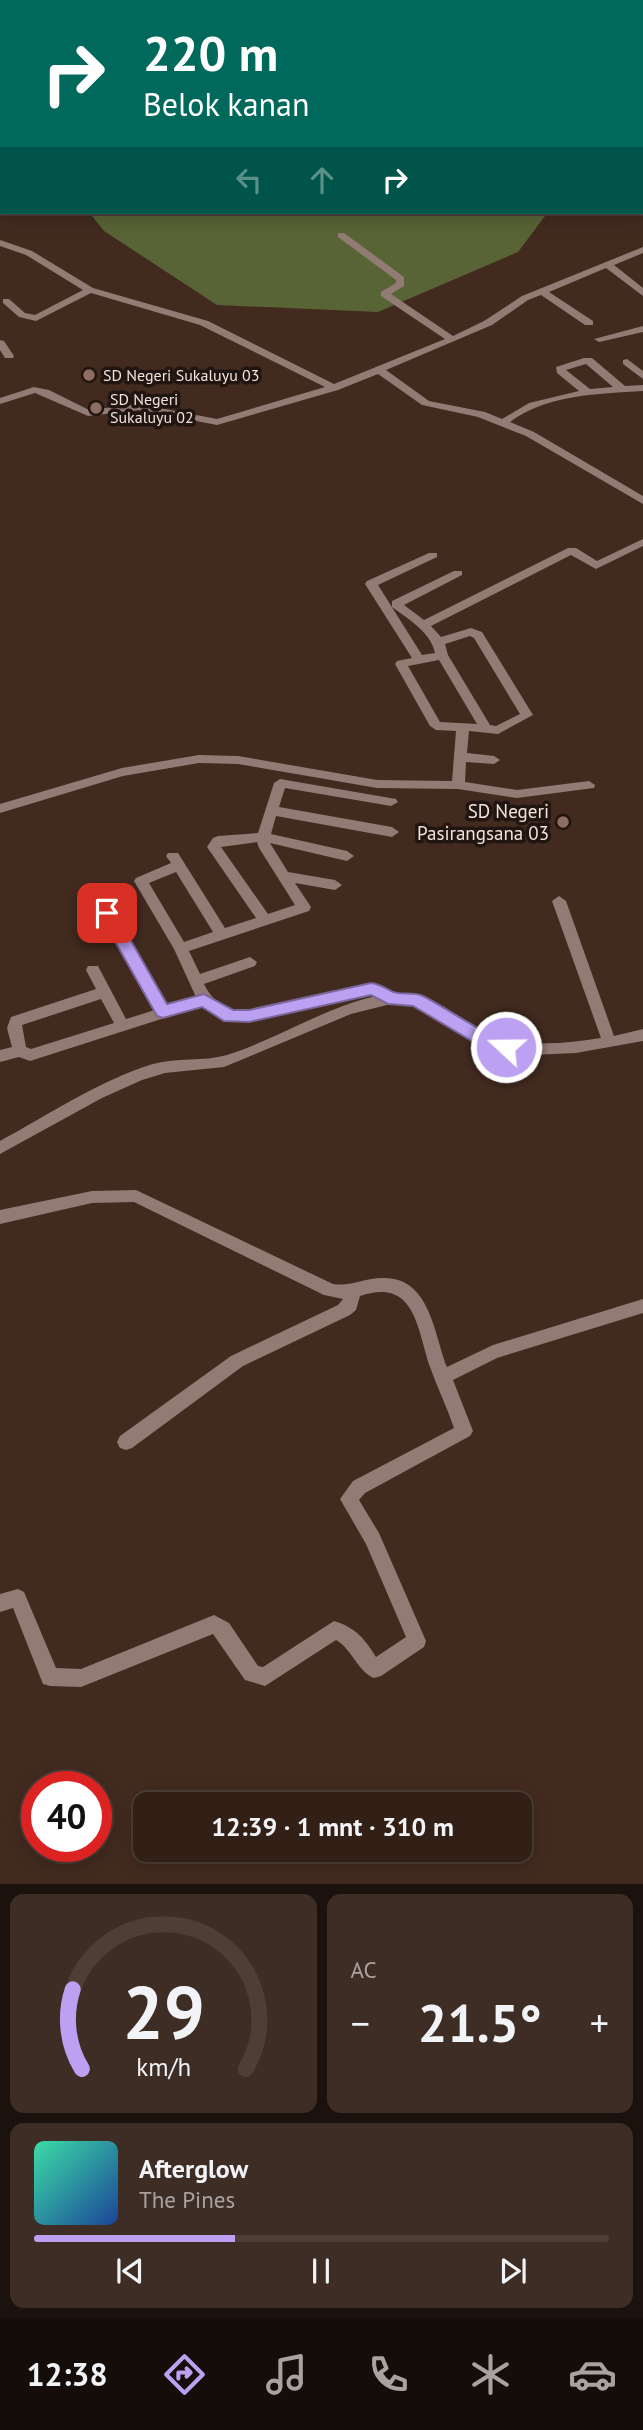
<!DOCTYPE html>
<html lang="id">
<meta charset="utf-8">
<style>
:root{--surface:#322017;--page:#3d2d24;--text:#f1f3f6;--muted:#a8a3a1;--line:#4d3e36;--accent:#bca0f2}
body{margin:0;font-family:"PT Sans",sans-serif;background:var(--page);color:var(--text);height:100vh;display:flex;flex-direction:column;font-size:26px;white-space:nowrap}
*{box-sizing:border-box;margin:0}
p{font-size:23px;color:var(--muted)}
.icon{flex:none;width:38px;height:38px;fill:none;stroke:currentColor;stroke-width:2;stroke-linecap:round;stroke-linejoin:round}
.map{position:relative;height:1884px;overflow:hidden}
.sheet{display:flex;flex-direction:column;gap:10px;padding:10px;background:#1c120d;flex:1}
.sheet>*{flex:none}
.hud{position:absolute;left:0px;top:0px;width:644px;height:214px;box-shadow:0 4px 18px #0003,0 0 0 2px var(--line);background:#00695c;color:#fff;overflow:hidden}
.speed{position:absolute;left:21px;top:1771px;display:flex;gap:14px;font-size:35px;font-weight:700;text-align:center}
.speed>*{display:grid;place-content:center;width:91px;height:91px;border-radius:50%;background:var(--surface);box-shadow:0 4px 18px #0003,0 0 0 2px var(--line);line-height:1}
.speed .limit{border:10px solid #d22;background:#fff;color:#111}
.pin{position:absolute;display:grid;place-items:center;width:60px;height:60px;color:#fff;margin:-30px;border-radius:14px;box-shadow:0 4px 10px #0006}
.me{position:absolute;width:77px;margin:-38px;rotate:291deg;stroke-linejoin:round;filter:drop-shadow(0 0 5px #0008)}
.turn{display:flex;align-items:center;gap:24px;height:147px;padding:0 28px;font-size:32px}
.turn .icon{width:91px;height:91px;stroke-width:2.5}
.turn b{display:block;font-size:49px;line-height:60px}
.lanes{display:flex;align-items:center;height:66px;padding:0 28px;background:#0003;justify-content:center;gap:35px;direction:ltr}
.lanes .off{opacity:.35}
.big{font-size:52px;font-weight:700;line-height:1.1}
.sheet .tile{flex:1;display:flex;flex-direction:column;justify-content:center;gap:10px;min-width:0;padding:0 24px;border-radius:14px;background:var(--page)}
.sheet .dial{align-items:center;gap:0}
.dial svg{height:182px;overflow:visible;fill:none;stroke:var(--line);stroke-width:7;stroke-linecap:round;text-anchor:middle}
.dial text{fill:var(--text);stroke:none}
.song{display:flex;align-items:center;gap:21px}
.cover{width:84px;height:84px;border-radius:10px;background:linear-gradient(135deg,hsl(160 70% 55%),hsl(220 70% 35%))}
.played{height:7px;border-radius:4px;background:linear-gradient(90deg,var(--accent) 35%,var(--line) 35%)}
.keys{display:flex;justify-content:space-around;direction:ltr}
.heat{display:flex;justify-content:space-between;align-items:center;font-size:38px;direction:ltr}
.sheet .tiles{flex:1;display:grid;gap:10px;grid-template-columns:1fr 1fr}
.tile:last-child{grid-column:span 2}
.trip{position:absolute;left:133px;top:1792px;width:399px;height:70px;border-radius:14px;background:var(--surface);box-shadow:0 4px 18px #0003,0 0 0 2px var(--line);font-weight:700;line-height:70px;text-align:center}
.dock{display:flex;height:112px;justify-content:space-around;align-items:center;background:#140d09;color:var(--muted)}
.dock .icon{width:49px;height:49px}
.dock .on{color:var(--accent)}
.dock b{font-size:32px;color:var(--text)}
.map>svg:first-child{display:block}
.forest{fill:#586436}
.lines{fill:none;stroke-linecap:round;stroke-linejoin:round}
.minor{fill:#927a75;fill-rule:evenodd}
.route{fill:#bca0f2;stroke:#7a689d;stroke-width:2}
.education-dot{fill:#8d6e63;stroke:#201510;stroke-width:2.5}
.labels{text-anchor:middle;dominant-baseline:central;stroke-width:7;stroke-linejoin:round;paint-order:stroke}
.far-poi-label{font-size:16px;fill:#f3e2db;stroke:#201510;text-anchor:start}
.poi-label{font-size:19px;fill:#f3e2db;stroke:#201510;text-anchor:end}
</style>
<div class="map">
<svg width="643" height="1884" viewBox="0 0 643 1884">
<rect width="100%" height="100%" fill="#422a1f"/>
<g class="forest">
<polygon points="176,0 643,0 643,16 642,2 168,2"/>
<polygon points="89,212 548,212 518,252 378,312 217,305 104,231"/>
</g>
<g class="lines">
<g class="minor">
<polygon points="0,0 9,0 11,2 2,3"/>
<rect x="16" y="0" width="8" height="2"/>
<rect x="48" y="0" width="8" height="2"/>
<rect x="80" y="0" width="8" height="2"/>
<polygon points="137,0 145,0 135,2"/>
<polygon points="160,0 169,0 171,2 161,2"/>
<polygon points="198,0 208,0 210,2 199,2"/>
<polygon points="238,0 247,0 249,2 239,2"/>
<polygon points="268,0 279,0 266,2"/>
<polygon points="286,0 295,0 297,2 287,2"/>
<polygon points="342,0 351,0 353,2 343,2"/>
<rect x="642" y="2" width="1" height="4"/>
<rect x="0" y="18" width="2" height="5"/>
<rect x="0" y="173" width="2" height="6"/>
<path d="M338,233h6l60,44v9l-13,8 62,42 31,-15 38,-25 121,-49v6l-29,12 29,23v8l-37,-28 -57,24 44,29v4h-8l-44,-30 -13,5 -36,25 -106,45 43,31 56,11 17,7 27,-16 50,-12 -22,-18 -1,-6 28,-9h8l33,28 18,-1v6c-45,3 -95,3 -133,31l24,10 109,64v8l-117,-68 -48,-19 -56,-12 -44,-31 -40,16 -121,35 -78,-15 -51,6 -53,-23 -35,11v-6l34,-11 15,3 40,20 50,-6 78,15 108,-32 -125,-62 -109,-32 -55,28 -17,-4 -16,-14v-4h6l16,14 10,2 48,-25 -57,-35 -26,-9v-6l32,11 61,37 115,33 126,63 111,-45 -64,-43v-4l15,-9v-3l-58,-43zM586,364l27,23 -23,2 -24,-19z"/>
<polygon points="643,326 643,332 599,342 594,339"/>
<polygon points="0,340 4,341 14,356 13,358 5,358 0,350"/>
<polygon points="627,359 643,371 643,379 623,364 623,360"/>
<path d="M643,539v7l-47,23 -25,-14 -140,71 10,11 30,-9 11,4 51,83 -35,19 -29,-3 -2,22 27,3 6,4 -6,4 -28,-2 -1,20 52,8 72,-9 6,4 -1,3 -77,10 -59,-9 -81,-1 -139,-24 -39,-1 -76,13 -123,37v-9l122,-36 77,-13 39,1 139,24 75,1 4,-50 -20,-1 -6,-4 -35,-62 2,-3 15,-3 -47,-74 2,-3 62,-28h8v4l-59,28 44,70 13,-2c-4,-21 -27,-34 -43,-46v-6l62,-30h8v4l-58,30 20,15 144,-72h8l21,13zM470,636l4,2 46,76 -24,12 -6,-1 -42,-70 -3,-11zM439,660l38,64 -37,-2 -32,-56z"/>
<path d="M280,779l116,20 2,3 -7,4 -106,-18 -6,19 113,20 7,5 -7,5 -116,-21 -5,18 76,17 7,5 -7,5 -77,-18 18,29 47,8 7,5 -7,5 -40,-7 16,24 -2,4 -120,40 11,23 50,-17 7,5 -2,4 -51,18c9,19 24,27 45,27l122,-27 12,2 9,7c39,-1 50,20 82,35 40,20 84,17 127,10l-49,-137 7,-5 7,5 48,135 29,-7v12l-67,12 -44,2 -22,-3 -47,-16 -50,-31 -22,-1 -40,10 -127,53 -59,6 -23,7 -40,18 -102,56v-13c50,-27 98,-60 153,-77 24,-7 50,-2 74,-9 51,-16 96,-47 149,-59l-5,-2 -122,27 -24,-1 -23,-14 -172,55 -11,-4 -19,5v-12l12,-3 -5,-19 4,-11 85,-28 -10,-19 2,-4h10l28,53 29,-9 -55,-97 2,-4h10l55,97 29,-9 -22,-48 -40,-68 2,-3 35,-15 -5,-7 2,-3h10l47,75 31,-10 -49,-71 6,-9 5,-2 40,-3 16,-50zM257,842l2,6 36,57 -27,9 -47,-67zM176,872l37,60 -29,10 -35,-59zM101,999l13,24 -83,26 -5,-2 -4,-22z"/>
<path d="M136,1190l197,94c17,3 32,-6 49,-6 48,-2 52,56 65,89l46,-22 150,-46v14l-146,45 -44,22 20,51 -3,5 -105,57 -6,7 20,33 47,108 -2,6 -43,29 -7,2c-16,-6 -22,-29 -38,-38l-71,46 -20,-6 -32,-46 -132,53 -31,-1 -7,-2 -30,-76 -13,4v-18l18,-5 6,3 32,76 25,1 133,-54 15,8 29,43 5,1 71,-46c21,6 31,18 42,36l30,-20 -40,-93 -26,-45 13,-18 101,-53c-7,-21 -17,-41 -24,-61 -13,-39 -15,-90 -70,-71l-4,14 -6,5 -107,51 -111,82 -6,2 -6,-2 -3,-6 3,-6 111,-80 107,-51 5,-6 -19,-4 -190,-93 -42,1 -92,21v-14l92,-19z"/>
</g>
</g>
<path class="route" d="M107,907l6,2 54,95 37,-10 29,16h16l122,-27c9,1 12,4 20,8 9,5 22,0 32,5 31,16 55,36 89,47l2,4 -8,7 -24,-7 -69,-41 -25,-2 -17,-9 -122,27 -25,-1 -22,-14 -39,11 -6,-2 -58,-103z"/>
<g class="education-dot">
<circle cx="89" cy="375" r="7"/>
<circle cx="96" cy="408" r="7"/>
<circle cx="563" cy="822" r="7"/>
</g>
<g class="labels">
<g class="far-poi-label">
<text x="103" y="375">SD Negeri Sukaluyu 03</text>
<text x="110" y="399">SD Negeri<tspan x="110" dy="18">Sukaluyu 02</tspan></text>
</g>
<g class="poi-label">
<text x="549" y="811">SD Negeri<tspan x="549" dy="22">Pasirangsana 03</tspan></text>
</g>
</g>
</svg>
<div class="speed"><div class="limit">40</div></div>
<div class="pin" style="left:107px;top:913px;background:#d93025"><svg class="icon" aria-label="arrive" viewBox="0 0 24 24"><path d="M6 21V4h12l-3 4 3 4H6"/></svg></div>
<svg class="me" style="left:506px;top:1047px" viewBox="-20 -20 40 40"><circle r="17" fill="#bca0f2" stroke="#fff" stroke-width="3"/><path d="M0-11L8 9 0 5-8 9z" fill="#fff"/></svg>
<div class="trip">12:39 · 1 mnt · 310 m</div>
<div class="hud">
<div class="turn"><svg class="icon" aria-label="right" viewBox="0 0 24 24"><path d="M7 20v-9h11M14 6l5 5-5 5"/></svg><div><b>220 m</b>Belok kanan</div></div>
<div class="lanes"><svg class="icon off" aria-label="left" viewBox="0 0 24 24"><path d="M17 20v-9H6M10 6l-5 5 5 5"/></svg><svg class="icon off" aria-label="ahead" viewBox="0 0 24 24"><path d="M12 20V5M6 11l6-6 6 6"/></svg><svg class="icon" aria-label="right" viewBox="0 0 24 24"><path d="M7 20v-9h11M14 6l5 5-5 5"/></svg></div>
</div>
</div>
<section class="sheet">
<div class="tiles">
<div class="tile dial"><svg viewBox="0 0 100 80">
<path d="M14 69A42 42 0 1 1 86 69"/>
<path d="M14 69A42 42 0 0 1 10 34" stroke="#bca0f2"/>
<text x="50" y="56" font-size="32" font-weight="700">29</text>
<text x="50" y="72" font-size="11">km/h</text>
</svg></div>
<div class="tile"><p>AC</p>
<div class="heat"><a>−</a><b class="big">21.5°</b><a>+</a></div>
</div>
<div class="tile">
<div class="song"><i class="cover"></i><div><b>Afterglow</b><p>The Pines</p></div></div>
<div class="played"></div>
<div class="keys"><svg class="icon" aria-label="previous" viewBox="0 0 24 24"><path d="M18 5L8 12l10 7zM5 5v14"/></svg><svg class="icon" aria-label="pause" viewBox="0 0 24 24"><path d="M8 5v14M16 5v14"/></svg><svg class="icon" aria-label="next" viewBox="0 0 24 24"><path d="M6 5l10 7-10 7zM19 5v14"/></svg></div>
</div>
</div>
</section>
<nav class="dock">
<b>12:38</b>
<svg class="icon on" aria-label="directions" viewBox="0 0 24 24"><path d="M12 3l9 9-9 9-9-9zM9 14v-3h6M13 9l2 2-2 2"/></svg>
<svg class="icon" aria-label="music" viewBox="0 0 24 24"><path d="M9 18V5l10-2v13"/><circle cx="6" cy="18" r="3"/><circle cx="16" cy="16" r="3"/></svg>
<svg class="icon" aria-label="phone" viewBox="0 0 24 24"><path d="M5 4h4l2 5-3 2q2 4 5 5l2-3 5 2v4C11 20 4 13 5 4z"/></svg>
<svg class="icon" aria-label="climate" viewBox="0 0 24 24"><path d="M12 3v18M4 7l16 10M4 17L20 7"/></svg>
<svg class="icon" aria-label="car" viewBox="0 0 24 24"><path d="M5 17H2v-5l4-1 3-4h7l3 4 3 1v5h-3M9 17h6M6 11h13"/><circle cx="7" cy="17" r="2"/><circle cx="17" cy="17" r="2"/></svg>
</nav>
